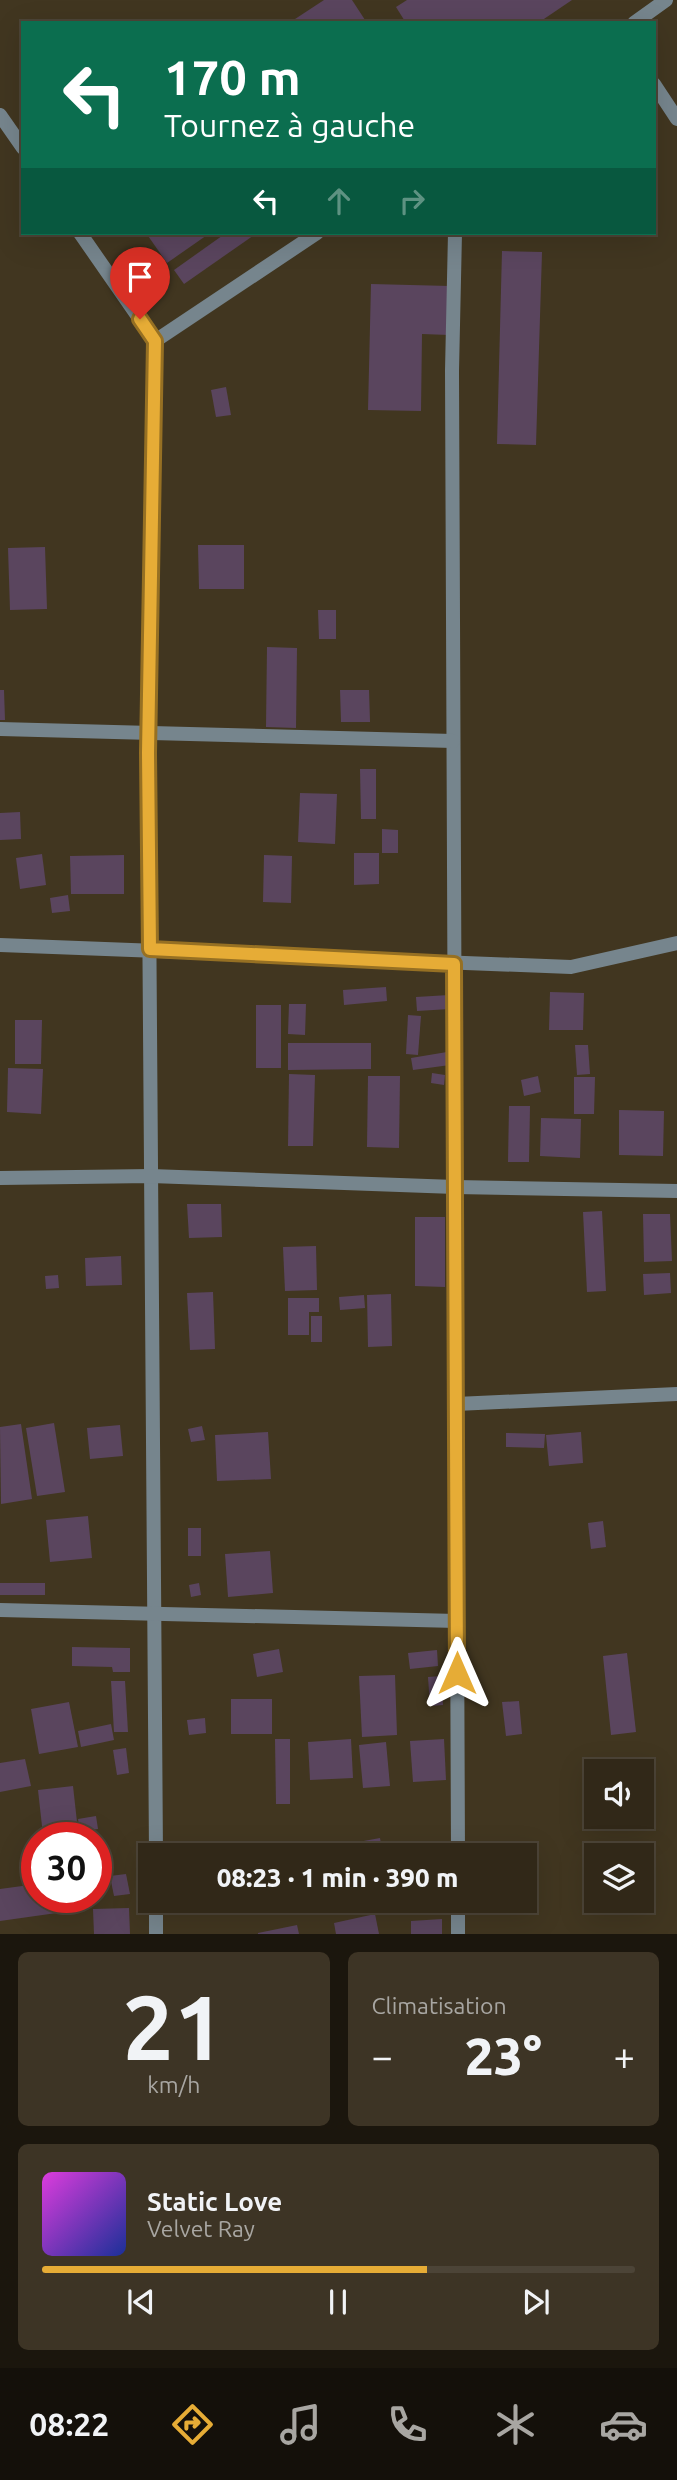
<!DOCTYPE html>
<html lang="fr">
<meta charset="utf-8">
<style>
:root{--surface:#312818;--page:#3d3425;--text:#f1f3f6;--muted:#a8a6a2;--line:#4c4437;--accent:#e6ac36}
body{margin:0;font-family:Ubuntu,sans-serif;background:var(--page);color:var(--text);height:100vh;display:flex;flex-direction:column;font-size:26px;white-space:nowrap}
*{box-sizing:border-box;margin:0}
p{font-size:23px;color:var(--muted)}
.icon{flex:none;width:38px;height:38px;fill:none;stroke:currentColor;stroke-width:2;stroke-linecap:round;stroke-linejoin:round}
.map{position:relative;height:1934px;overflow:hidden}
.sheet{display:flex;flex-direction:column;gap:18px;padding:18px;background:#1b160d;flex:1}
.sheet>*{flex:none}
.top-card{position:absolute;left:21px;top:21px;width:635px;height:214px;border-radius:0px;box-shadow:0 7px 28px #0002,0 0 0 2px var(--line);background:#0b6e4f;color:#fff;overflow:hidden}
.fabs{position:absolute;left:584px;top:1759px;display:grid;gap:14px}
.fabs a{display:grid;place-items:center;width:70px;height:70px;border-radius:0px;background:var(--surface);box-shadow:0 7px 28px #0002,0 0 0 2px var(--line);font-size:35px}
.speed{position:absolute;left:21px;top:1822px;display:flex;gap:14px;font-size:35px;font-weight:700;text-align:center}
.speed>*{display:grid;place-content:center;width:91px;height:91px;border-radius:50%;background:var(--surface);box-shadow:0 7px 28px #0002,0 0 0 2px var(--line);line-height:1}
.speed .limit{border:10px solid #d22;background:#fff;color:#111}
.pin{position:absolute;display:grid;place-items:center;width:60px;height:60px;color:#fff;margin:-72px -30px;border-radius:50% 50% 50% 0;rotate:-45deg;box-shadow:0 0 7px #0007}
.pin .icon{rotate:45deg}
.me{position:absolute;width:77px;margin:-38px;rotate:0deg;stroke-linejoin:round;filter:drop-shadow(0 0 5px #0008)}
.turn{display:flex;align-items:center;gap:24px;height:147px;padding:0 28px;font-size:32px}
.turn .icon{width:91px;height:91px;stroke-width:2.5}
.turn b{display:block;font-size:49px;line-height:60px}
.lanes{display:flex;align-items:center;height:66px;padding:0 28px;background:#0003;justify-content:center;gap:35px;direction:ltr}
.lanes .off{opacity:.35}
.big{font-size:52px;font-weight:800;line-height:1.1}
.sheet .card{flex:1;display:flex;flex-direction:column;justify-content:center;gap:10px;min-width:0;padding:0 24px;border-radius:10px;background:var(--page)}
.sheet .dial{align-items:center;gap:0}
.dial b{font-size:91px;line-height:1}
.song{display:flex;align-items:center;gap:21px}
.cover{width:84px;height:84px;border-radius:10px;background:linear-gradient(135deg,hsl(300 70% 55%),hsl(230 70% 35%))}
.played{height:7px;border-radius:4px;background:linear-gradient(90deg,var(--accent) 65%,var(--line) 65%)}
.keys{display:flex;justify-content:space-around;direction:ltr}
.heat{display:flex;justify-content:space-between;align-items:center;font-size:38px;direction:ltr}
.sheet .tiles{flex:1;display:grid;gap:18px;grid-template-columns:1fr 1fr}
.card:last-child{grid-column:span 2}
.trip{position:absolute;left:138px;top:1843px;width:399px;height:70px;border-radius:0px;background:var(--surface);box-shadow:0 7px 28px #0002,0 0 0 2px var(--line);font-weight:800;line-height:70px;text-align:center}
.menu{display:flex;height:112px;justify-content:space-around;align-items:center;background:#14100a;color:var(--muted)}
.menu .icon{width:49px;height:49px}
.menu .active{color:var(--accent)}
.menu b{font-size:32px;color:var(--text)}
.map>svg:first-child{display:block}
.building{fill:#5a455e}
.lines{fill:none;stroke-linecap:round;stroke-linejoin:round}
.street{stroke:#76858d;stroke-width:14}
.route-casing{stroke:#967023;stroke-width:18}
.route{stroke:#e6ac36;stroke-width:12}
</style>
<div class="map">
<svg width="677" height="1934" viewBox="0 0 677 1934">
<rect width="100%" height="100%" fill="#413620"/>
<g class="building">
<polygon points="324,0 352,0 367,23 289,23"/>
<polygon points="407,0 572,0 538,23 406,23 396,7"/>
<polygon points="146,233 210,233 167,263"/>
<polygon points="226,233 257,233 184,284 174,270"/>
<polygon points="502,251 542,252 536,445 497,444"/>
<polygon points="371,284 450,286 449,335 422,334 421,411 368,410"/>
<polygon points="226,387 231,415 216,417 211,390"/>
<polygon points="198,545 244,545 244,589 199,589"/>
<polygon points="45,547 47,609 10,610 8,548"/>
<polygon points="318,610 336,610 336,639 319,639"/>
<polygon points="267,647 297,648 296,728 266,727"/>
<polygon points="0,690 4,690 5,720 0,720"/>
<polygon points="340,690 369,690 370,722 341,722"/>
<polygon points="360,769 376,769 376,819 361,819"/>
<polygon points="300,793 337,794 335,844 298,842"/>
<polygon points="20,812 21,839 0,840 0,813"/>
<polygon points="382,829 398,830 398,853 382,853"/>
<polygon points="354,853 379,853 379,884 354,885"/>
<polygon points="42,854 46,885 20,889 16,858"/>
<polygon points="124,855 124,894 71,894 70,856"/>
<polygon points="264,855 292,856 291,903 263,902"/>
<polygon points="68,895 70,911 52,913 50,898"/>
<polygon points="386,987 387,1001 344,1005 343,990"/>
<polygon points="550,992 584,993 583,1030 549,1030"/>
<polygon points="449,995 450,1009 417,1011 416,997"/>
<polygon points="289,1004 306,1004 305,1035 288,1034"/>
<rect x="256" y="1005" width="25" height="63"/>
<polygon points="408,1015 421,1016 418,1055 406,1054"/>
<polygon points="15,1020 42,1020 41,1064 15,1064"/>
<polygon points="288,1043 371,1043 371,1069 288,1070"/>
<polygon points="575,1045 588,1045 590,1074 577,1075"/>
<polygon points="447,1052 450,1065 413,1070 411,1058"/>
<polygon points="8,1068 43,1069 41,1114 7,1112"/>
<polygon points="432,1073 445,1075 444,1085 431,1083"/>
<polygon points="289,1074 315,1075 313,1146 288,1146"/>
<polygon points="368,1076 400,1076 399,1148 367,1147"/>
<polygon points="538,1076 541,1092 524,1096 521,1080"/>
<polygon points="574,1077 595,1077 594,1114 574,1114"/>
<polygon points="509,1106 530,1106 529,1162 508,1162"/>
<polygon points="619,1110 664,1111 663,1156 619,1155"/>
<polygon points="541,1118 581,1119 580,1158 540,1156"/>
<polygon points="187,1204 221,1204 222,1237 189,1238"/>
<polygon points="602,1211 606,1291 587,1292 583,1212"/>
<polygon points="643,1214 670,1214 672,1261 644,1262"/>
<polygon points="415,1217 445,1217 445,1287 415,1286"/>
<polygon points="316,1246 317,1290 285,1291 283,1247"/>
<polygon points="121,1256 122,1285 86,1286 85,1258"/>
<polygon points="670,1273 671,1293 644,1295 643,1274"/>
<polygon points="58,1275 59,1288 46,1289 45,1276"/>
<polygon points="213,1292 215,1349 190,1350 187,1293"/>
<polygon points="391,1294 392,1346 368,1347 367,1295"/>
<polygon points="364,1295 365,1308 340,1310 339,1297"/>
<polygon points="288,1298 319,1298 319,1312 309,1312 309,1335 288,1335"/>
<rect x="311" y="1316" width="11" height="26"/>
<polygon points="54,1423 65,1492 37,1496 26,1428"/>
<polygon points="21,1424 32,1499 1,1504 0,1427"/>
<polygon points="120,1425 123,1456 90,1459 87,1428"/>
<polygon points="202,1426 205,1440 191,1442 188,1429"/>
<polygon points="268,1432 271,1479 217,1481 215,1435"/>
<polygon points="581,1432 583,1463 549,1466 546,1435"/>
<polygon points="506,1433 545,1434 544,1448 506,1447"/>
<polygon points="88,1516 92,1558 50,1562 46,1520"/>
<polygon points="603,1521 606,1547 591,1549 588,1523"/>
<rect x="188" y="1528" width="13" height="28"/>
<polygon points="270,1551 273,1593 228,1597 225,1554"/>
<rect x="0" y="1583" width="45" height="12"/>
<polygon points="199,1583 201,1595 191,1597 189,1585"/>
<polygon points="72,1647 130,1648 130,1672 113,1672 112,1667 72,1666"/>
<polygon points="279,1649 283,1672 257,1677 253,1654"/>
<polygon points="437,1650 438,1666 410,1669 408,1653"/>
<polygon points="627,1653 636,1732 611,1735 603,1656"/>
<polygon points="395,1675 397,1735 362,1737 359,1676"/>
<polygon points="441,1676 443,1705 430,1706 428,1677"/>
<polygon points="111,1681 125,1681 128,1732 114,1732"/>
<rect x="231" y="1699" width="41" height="35"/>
<polygon points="519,1701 522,1734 506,1736 502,1702"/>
<polygon points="69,1702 78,1747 39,1754 31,1709"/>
<polygon points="205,1718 206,1733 189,1735 187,1720"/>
<polygon points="111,1724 114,1740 81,1747 78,1731"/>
<polygon points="275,1739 290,1739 290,1804 276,1804"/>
<polygon points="351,1739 353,1778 310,1780 308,1742"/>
<polygon points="444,1739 446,1780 413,1782 410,1741"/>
<polygon points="386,1742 390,1786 363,1788 359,1745"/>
<polygon points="126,1748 129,1773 117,1775 113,1750"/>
<polygon points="25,1759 31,1786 0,1792 0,1763"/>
<polygon points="73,1786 78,1831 43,1835 38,1790"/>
<polygon points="96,1816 98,1829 80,1831 78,1819"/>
<polygon points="380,1838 383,1855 321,1855 320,1849"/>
<polygon points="126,1874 130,1894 114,1896 110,1876"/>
<polygon points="37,1884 37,1897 84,1897 85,1909 0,1921 0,1889"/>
<polygon points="129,1908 130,1934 94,1934 93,1909"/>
<polygon points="375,1914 379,1934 336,1934 334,1923"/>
<polygon points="442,1919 442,1934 411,1934 411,1921"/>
<polygon points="297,1925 299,1934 258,1934 258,1933"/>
</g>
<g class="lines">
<g class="street">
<polyline points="634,23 666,0"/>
<polyline points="654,84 677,119"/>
<polyline points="0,115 23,148"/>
<polyline points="80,233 155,341 148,753 156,1855"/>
<polyline points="455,233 452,371 458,1855"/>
<polyline points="155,341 317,233"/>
<polyline points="0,729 453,741"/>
<polyline points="0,945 571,967 677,943"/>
<polyline points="0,1178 151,1176 455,1187 677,1191"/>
<polyline points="456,1404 677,1394"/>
<polyline points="0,1610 457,1621"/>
<polyline points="156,1900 156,1934"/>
<polyline points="458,1900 458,1934"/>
</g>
</g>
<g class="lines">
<g class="route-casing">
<polyline id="route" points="140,319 155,341 148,753 150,949 454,964 457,1673"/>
</g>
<use href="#route" class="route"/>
</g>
</svg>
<div class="fabs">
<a><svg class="icon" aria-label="sound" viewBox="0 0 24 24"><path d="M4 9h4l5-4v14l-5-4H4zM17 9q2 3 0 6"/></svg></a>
<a><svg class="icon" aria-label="layers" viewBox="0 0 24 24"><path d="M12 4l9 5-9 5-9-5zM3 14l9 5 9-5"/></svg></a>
</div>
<div class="speed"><div class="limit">30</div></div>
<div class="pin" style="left:140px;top:319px;background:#d93025"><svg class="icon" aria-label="arrive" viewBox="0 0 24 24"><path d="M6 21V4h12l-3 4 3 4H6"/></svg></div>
<svg class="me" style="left:457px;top:1673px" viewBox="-20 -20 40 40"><path d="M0-17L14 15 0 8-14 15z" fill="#e6ac36" stroke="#fff" stroke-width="4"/></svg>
<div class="trip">08:23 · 1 min · 390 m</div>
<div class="top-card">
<div class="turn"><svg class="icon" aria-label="left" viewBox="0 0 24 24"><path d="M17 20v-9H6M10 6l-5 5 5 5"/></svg><div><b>170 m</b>Tournez à gauche</div></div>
<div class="lanes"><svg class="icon" aria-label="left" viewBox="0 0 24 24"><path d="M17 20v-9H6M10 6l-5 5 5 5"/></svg><svg class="icon off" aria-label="ahead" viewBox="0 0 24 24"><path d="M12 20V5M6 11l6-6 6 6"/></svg><svg class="icon off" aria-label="right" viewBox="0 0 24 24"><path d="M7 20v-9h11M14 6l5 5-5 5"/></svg></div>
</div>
</div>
<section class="sheet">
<div class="tiles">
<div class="card dial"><b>21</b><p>km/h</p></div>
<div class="card"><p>Climatisation</p>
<div class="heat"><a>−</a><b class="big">23°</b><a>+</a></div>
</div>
<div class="card">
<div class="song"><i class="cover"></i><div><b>Static Love</b><p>Velvet Ray</p></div></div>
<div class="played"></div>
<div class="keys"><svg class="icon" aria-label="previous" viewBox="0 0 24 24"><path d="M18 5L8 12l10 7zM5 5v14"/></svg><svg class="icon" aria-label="pause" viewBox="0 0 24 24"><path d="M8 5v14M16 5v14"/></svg><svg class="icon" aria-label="next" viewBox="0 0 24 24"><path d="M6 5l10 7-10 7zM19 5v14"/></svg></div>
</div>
</div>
</section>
<nav class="menu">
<b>08:22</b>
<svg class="icon active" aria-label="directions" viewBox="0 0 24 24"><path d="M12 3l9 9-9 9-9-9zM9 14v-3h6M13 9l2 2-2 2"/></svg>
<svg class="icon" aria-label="music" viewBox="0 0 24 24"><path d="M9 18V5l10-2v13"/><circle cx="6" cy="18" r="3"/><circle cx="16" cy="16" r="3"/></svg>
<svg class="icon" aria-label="phone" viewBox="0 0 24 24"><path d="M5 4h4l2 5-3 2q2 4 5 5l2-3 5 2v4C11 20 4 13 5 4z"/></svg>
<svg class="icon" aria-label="climate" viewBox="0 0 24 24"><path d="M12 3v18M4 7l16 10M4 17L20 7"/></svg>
<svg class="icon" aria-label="car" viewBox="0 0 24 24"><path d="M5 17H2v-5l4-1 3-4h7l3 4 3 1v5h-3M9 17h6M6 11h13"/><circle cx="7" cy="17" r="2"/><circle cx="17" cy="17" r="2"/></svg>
</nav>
